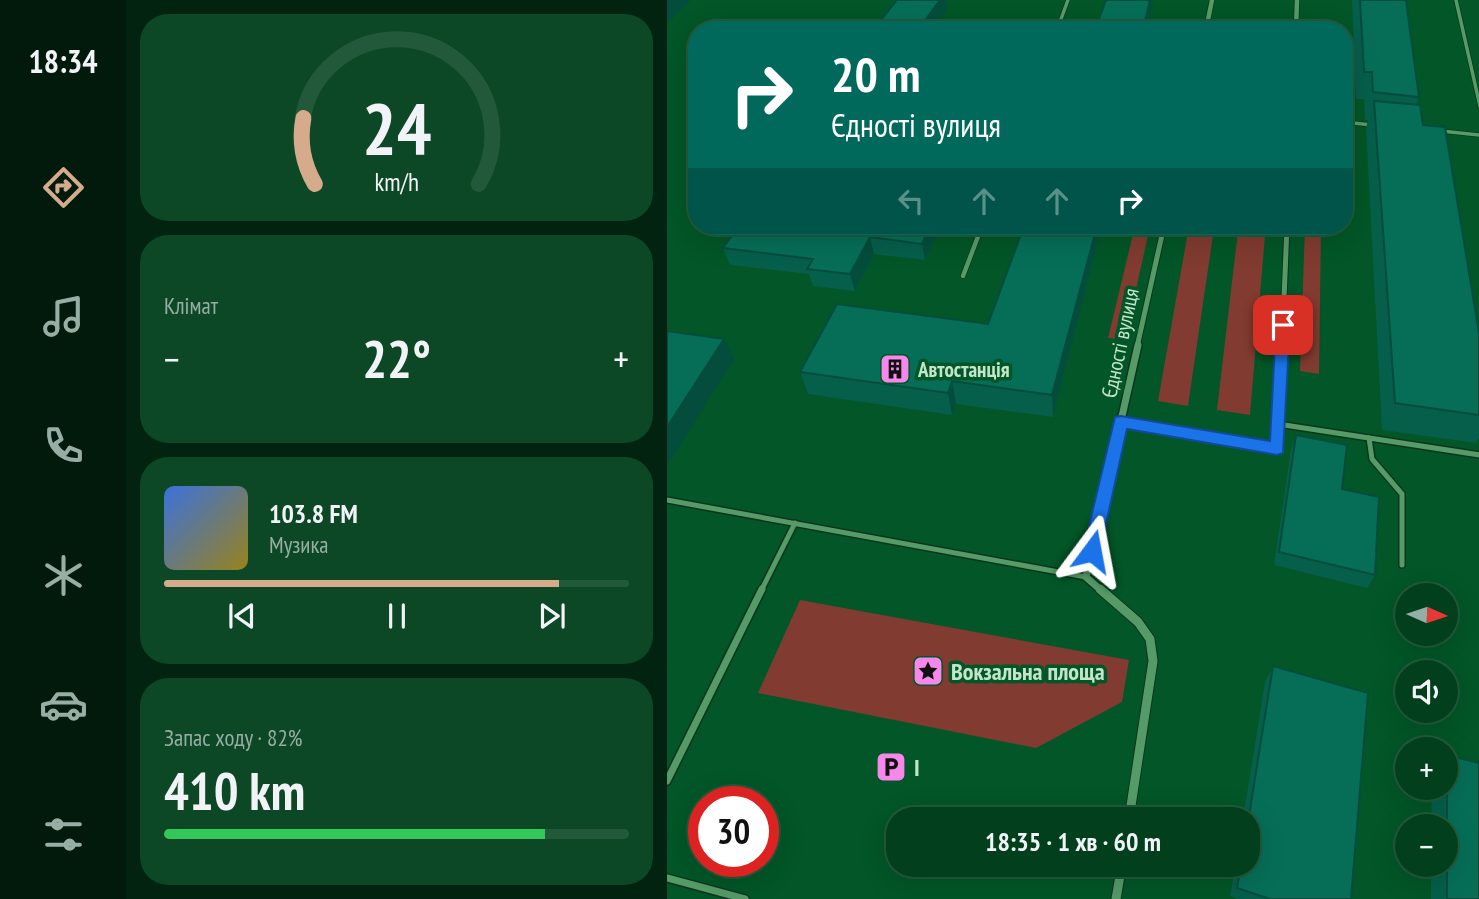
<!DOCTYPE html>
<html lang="uk">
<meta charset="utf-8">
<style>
:root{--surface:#02401d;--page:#0c4726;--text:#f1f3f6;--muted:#96afa4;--line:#23593b;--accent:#d6ab8b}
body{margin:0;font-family:"PT Sans Narrow",sans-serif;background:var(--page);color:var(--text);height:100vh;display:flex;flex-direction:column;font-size:26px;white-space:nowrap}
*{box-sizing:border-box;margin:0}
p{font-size:23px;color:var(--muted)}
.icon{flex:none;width:38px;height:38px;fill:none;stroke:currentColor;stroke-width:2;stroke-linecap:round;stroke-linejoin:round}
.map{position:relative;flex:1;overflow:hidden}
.side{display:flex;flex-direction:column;gap:14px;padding:14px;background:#012310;width:541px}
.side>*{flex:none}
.hud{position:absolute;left:21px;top:21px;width:665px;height:214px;border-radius:28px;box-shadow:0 7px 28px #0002,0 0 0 2px var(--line);background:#00695c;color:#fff;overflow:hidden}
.needle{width:46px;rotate:93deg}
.fabs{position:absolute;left:728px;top:583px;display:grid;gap:14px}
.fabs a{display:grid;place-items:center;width:63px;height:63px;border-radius:50%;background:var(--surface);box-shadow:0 7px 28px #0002,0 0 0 2px var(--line);font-size:35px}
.speed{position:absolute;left:21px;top:786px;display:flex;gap:14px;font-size:35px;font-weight:700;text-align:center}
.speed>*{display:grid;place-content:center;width:91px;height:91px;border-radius:50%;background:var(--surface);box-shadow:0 7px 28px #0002,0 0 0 2px var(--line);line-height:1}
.speed .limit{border:10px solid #d22;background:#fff;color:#111}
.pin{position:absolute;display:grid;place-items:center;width:60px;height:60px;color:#fff;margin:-30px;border-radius:14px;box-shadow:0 4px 10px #0006}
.me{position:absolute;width:77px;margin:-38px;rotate:13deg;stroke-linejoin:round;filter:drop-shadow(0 0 5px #0008)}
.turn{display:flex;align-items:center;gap:24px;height:147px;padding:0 28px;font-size:32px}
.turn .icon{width:91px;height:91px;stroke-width:2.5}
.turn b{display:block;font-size:49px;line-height:60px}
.lanes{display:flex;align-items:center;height:66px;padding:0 28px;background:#0003;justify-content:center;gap:35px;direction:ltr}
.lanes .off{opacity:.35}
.big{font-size:52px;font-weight:700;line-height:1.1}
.side .card{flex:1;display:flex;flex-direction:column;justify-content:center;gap:10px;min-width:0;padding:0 24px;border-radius:28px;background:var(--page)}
.side .dial{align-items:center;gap:0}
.dial svg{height:182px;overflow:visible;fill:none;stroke:var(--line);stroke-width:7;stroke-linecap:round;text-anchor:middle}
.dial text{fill:var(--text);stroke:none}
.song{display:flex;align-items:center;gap:21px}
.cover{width:84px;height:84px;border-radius:10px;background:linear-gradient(135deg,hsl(220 70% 55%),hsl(50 70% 35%))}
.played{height:7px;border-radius:4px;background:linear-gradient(90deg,var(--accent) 85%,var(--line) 85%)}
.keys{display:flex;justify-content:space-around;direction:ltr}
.heat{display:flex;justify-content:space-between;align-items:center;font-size:38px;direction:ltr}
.charge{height:10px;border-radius:5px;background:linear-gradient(90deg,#34c759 82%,var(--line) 0)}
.trip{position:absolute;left:219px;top:807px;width:374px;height:70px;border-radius:28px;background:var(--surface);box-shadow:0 7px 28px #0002,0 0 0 2px var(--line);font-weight:700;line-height:70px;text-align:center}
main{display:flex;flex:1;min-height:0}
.dock{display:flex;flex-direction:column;width:126px;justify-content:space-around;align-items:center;background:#011a0c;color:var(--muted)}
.dock .icon{width:49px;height:49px}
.dock .on{color:var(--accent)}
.dock b{font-size:32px;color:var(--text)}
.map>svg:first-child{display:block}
.green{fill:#813b30}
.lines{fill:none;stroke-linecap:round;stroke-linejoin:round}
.service-far3-casing{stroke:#10351c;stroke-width:5}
.service-far2-casing{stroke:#10351c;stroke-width:6}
.service-far1-casing{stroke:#10351c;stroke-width:8}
.service-casing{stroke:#10351c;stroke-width:10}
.minor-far3-casing{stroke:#10351c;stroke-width:6}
.minor-far2-casing{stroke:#10351c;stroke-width:7}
.minor-far1-casing{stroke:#10351c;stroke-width:10}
.minor-casing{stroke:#10351c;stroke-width:11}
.service-far3{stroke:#559b68;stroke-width:3.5}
.service-far2{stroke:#559b68;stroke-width:4.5}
.service-far1{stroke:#559b68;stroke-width:5}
.service{stroke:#559b68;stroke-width:7}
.minor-far3{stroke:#559b68;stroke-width:4.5}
.minor-far2{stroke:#559b68;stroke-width:5}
.minor-far1{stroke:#559b68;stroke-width:7}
.minor{stroke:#559b68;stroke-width:9}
.wall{fill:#055f4b}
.shaded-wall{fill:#044d3d}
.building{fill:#066e57;stroke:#044d3d;stroke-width:2}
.route{fill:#1a73e8;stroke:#114b97;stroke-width:2}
.labels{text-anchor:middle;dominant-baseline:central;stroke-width:7;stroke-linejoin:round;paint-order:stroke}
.street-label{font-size:21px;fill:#c3e6ca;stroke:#025627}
.poi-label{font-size:21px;font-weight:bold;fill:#c3e6ca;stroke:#025627;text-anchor:start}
.near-poi-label{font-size:24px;font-weight:bold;fill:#c3e6ca;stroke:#025627;text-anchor:start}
</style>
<main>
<nav class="dock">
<b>18:34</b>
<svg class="icon on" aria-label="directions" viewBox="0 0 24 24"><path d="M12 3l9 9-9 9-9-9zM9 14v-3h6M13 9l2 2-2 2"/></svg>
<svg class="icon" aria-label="music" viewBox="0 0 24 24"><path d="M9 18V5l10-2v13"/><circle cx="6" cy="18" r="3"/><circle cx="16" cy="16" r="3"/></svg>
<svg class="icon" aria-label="phone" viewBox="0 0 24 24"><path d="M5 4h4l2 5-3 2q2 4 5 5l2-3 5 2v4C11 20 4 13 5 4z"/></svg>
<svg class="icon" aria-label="climate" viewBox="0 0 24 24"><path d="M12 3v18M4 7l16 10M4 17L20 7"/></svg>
<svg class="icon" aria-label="car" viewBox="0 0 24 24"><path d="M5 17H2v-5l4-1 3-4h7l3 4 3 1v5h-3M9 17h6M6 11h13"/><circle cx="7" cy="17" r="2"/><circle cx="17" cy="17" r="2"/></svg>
<svg class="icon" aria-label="filters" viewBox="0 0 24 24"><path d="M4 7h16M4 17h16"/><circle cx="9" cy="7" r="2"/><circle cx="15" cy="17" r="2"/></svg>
</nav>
<section class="side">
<div class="card dial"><svg viewBox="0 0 100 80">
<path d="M14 69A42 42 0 1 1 86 69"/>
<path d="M14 69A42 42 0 0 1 9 40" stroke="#d6ab8b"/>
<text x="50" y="56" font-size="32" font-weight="700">24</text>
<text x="50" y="72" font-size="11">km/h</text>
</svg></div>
<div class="card"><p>Клімат</p>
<div class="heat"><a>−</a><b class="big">22°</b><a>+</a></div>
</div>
<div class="card">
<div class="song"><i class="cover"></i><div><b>103.8 FM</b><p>Музика</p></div></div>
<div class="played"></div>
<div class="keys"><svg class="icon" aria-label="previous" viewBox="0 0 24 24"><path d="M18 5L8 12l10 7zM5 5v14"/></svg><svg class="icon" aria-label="pause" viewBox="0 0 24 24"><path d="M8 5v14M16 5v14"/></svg><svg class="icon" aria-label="next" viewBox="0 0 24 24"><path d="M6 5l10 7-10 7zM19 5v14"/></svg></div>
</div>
<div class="card"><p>Запас ходу · 82%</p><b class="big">410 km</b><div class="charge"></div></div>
</section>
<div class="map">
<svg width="813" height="899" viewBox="0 0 813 899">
<rect width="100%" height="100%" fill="#025627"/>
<g class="green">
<polygon points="468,226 483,226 458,340 441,338"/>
<polygon points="522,226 547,228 521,406 491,401"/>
<polygon points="638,226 654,226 652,374 633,371"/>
<polygon points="571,231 598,235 583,415 550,410"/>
<polygon points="133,600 462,660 455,702 369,748 91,693"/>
</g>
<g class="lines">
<g class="service-far3-casing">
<g id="service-far3">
<polyline points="789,0 813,106"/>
<polyline points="390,30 401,0"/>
<polyline points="677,122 705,125"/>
<polyline points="774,131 813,135"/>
</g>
</g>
<g class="service-far2-casing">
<polyline id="service-far2" points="296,276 315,226"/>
</g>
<g class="service-far1-casing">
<g id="service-far1">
<polyline points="611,424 813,455"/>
<polyline points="702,438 705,459 735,494 735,565"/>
<polyline points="0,500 419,577"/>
<polyline points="94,591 128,523"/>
</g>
</g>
<g class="service-casing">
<g id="service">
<polyline points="0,781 95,589"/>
<polyline points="0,878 78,899"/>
</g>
</g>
<g class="minor-far3-casing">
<g id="minor-far3">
<polyline points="539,30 545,0"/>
<polyline points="629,30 630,0"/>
</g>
</g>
<g class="minor-far2-casing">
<g id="minor-far2">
<polyline points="470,347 497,226"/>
<polyline points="615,347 620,226"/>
</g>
</g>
<g class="minor-far1-casing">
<g id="minor-far1">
<polyline points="454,422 610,449 615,345"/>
<polyline points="435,591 419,577 471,345"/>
</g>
</g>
<g class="minor-casing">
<g id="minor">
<polyline points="433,589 471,622 483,639 486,661 462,819"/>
<polyline points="449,899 455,864"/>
</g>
</g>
<use href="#service-far3" class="service-far3"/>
<use href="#service-far2" class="service-far2"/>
<use href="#service-far1" class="service-far1"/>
<use href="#service" class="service"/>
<use href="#minor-far3" class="minor-far3"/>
<use href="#minor-far2" class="minor-far2"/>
<use href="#minor-far1" class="minor-far1"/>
<use href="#minor" class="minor"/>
</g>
<g class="wall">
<polygon points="685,0 739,0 752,97 749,105 756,125 812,333 812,438 809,443 715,430 699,128 701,120 698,120 697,99 689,99"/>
<polygon points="274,226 258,260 207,254 188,291 146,286 142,274 63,265 56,248"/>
<polygon points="357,226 435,226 386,417 289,404 285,415 141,394 133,372 321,324"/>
<polygon points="629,435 675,489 708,575 700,588 607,565 624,449"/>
<polygon points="606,666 684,899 571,899 563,896 569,864 581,864 581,819 576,819 598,682"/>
<polygon points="780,755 812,899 764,899 764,864 779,864 779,826 764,826 765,788 779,788"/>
</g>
<g class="shaded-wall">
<polygon points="0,0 22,0 23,1 0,23"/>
<polygon points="273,0 279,0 280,9 265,30 251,30"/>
<polygon points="483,0 486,0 480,30 476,30"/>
<polygon points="263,226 274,226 258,260 255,244"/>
<polygon points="430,226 435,226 386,417 385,395"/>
<polygon points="203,237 207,254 188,291 183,274"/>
<polygon points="57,339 67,359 0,466 0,427"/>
<polygon points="285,381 289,404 285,415 281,393"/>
</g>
<g class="building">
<polygon points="230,0 273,0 251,30 206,30"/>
<polygon points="439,0 483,0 476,30 428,30"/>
<polygon points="693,0 739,0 752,97 706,92 705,72 697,72"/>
<polygon points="707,101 753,105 756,125 778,127 812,333 812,415 728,403"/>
<polygon points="72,226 263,226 255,244 203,237 183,274 140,269 146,259 56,248"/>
<polygon points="357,226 430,226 385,395 285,381 281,393 133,372 170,304 321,324"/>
<polygon points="0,331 57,339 0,427"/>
<polygon points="629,435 680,445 675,489 712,497 708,575 612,552"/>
<polygon points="606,666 701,693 684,899 603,899 570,888 574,864 581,864 581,822"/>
<polygon points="780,755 812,763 812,899 780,899"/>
</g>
<polygon class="route" points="616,320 623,325 616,453 610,455 460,429 433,551 431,557 425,559 418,557 416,551 448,417 454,416 603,441 609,325"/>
<defs>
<g id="building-square" transform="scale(1.575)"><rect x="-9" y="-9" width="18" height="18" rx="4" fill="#f788eb" stroke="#025627"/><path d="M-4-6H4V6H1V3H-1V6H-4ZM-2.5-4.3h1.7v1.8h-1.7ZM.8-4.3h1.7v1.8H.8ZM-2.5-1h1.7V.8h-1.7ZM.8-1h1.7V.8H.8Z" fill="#111"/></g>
<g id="sight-square" transform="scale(1.575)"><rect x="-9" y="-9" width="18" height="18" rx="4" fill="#f788eb" stroke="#025627"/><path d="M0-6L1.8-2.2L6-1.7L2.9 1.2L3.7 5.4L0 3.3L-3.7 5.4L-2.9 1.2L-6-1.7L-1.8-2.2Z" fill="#111"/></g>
<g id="parking-square" transform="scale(1.575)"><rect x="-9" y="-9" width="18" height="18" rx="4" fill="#f788eb" stroke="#025627"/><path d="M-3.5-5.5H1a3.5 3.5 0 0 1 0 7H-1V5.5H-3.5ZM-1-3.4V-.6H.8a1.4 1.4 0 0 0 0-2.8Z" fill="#111"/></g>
</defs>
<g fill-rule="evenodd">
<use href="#building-square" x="228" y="369"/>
<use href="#sight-square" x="261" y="671"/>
<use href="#parking-square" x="224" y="767"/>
</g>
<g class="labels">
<g class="street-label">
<text transform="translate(453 343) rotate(-78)">Єдності вулиця</text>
</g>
<g class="poi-label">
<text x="251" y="369">Автостанція</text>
</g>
<g class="near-poi-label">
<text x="284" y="671">Вокзальна площа</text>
<text x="247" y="767">І</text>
</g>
</g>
</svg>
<div class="fabs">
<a><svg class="needle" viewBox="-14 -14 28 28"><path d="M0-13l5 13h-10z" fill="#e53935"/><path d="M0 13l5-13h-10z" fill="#96afa4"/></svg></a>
<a><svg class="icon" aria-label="sound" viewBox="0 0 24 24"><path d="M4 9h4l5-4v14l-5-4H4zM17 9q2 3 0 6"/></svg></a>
<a>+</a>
<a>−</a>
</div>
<div class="speed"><div class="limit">30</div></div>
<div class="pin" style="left:616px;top:325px;background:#d93025"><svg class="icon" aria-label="arrive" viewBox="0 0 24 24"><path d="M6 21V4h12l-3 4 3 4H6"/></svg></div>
<svg class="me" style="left:425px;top:551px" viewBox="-20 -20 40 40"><path d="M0-17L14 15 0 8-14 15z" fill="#1a73e8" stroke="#fff" stroke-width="4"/></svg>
<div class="trip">18:35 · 1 хв · 60 m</div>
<div class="hud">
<div class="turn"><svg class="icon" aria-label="right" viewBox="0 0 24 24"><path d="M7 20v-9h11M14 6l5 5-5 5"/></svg><div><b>20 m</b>Єдності вулиця</div></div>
<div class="lanes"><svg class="icon off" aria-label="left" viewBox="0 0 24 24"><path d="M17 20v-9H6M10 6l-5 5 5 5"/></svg><svg class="icon off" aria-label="ahead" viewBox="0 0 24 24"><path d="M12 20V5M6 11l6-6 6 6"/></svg><svg class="icon off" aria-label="ahead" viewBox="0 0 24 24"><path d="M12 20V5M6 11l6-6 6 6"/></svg><svg class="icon" aria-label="right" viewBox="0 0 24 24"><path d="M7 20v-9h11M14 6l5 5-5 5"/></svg></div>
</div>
</div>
</main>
